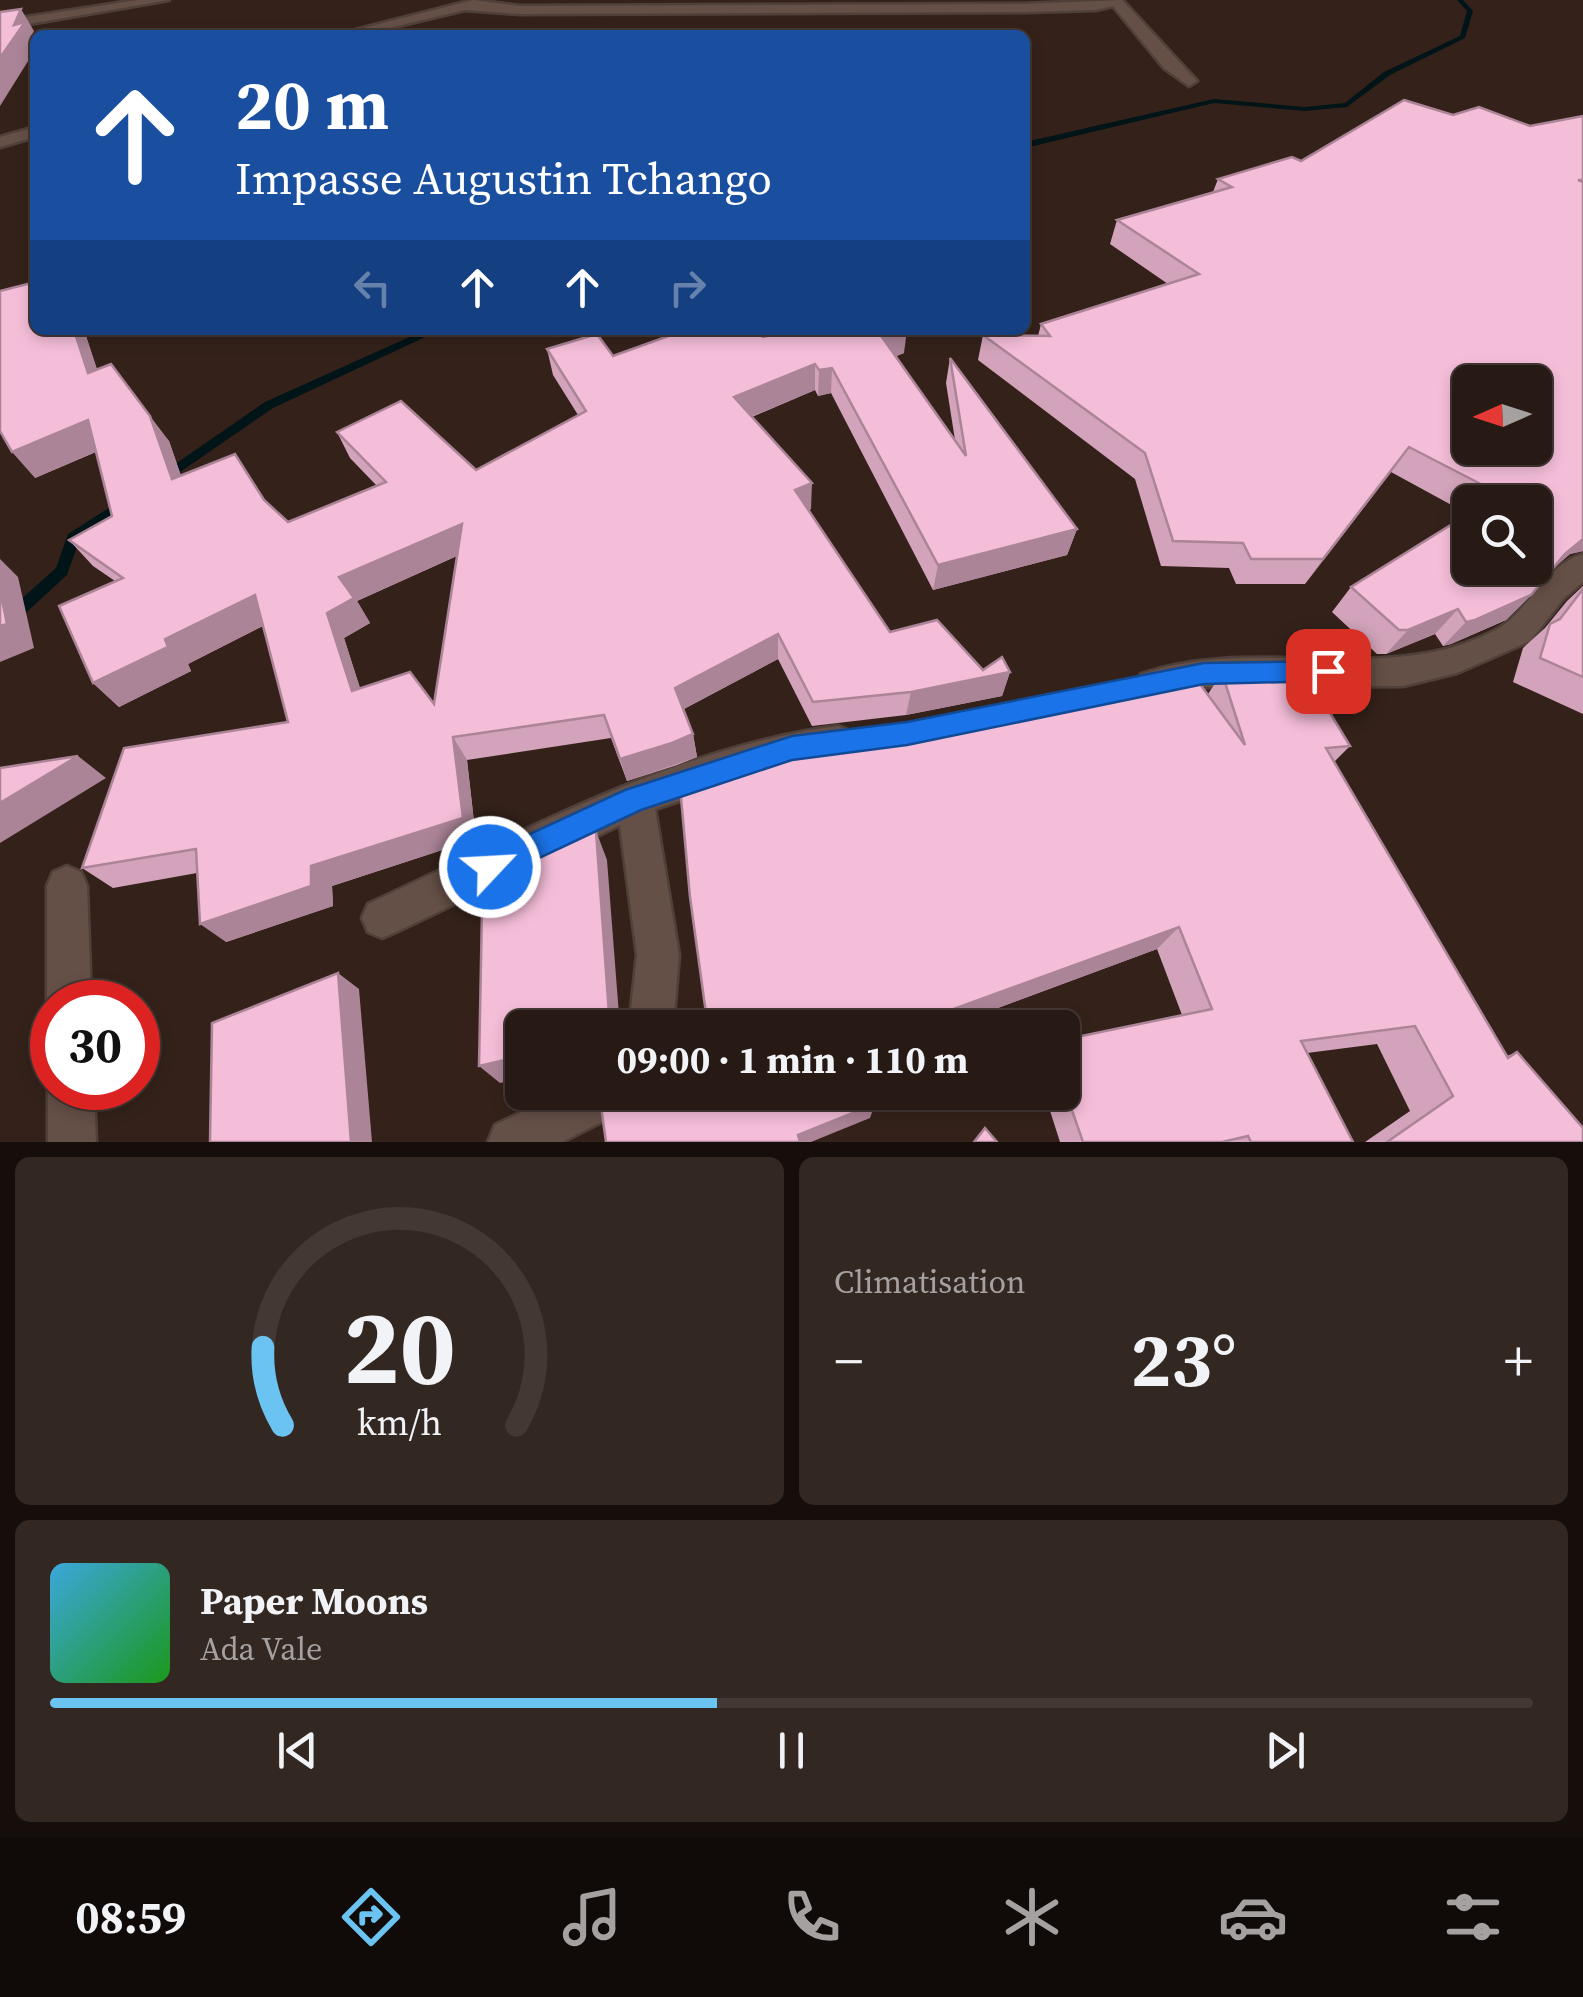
<!DOCTYPE html>
<html lang="fr">
<meta charset="utf-8">
<style>
:root{--surface:#271a14;--page:#332722;--text:#f1f3f6;--muted:#a4a1a0;--line:#433834;--accent:#6ac3f1}
body{margin:0;font-family:"Source Serif 4",serif;background:var(--page);color:var(--text);height:100vh;display:flex;flex-direction:column;font-size:38px;white-space:nowrap}
*{box-sizing:border-box;margin:0}
p{font-size:32px;color:var(--muted)}
.icon{flex:none;width:55px;height:55px;fill:none;stroke:currentColor;stroke-width:2;stroke-linecap:round;stroke-linejoin:round}
.map{position:relative;height:1142px;overflow:hidden}
.details{display:flex;flex-direction:column;gap:15px;padding:15px;background:#150e0b;flex:1}
.details>*{flex:none}
.top-card{position:absolute;left:30px;top:30px;width:1000px;height:305px;border-radius:15px;box-shadow:0 5px 15px #0003,0 0 0 2px var(--line);background:#1a4fa0;color:#fff;overflow:hidden}
.needle{width:65px;rotate:267deg}
.fabs{position:absolute;left:1452px;top:365px;display:grid;gap:20px}
.fabs a{display:grid;place-items:center;width:100px;height:100px;border-radius:15px;background:var(--surface);box-shadow:0 5px 15px #0003,0 0 0 2px var(--line);font-size:50px}
.speed{position:absolute;left:30px;top:980px;display:flex;gap:20px;font-size:50px;font-weight:700;text-align:center}
.speed>*{display:grid;place-content:center;width:130px;height:130px;border-radius:50%;background:var(--surface);box-shadow:0 5px 15px #0003,0 0 0 2px var(--line);line-height:1}
.speed .limit{border:15px solid #d22;background:#fff;color:#111}
.pin{position:absolute;display:grid;place-items:center;width:85px;height:85px;color:#fff;margin:-42px;border-radius:20px;box-shadow:0 5px 15px #0006}
.me{position:absolute;width:110px;margin:-55px;rotate:65deg;stroke-linejoin:round;filter:drop-shadow(0 0 8px #0008)}
.turn{display:flex;align-items:center;gap:35px;height:210px;padding:0 40px;font-size:45px}
.turn .icon{width:130px;height:130px;stroke-width:2.5}
.turn b{display:block;font-size:70px;line-height:85px}
.lanes{display:flex;align-items:center;height:95px;padding:0 40px;background:#0003;justify-content:center;gap:50px;direction:ltr}
.lanes .off{opacity:.35}
.big{font-size:75px;font-weight:700;line-height:1.1}
.details .tile{flex:1;display:flex;flex-direction:column;justify-content:center;gap:15px;min-width:0;padding:0 35px;border-radius:15px;background:var(--page)}
.details .dial{align-items:center;gap:0}
.dial svg{height:260px;overflow:visible;fill:none;stroke:var(--line);stroke-width:7;stroke-linecap:round;text-anchor:middle}
.dial text{fill:var(--text);stroke:none}
.song{display:flex;align-items:center;gap:30px}
.cover{width:120px;height:120px;border-radius:15px;background:linear-gradient(135deg,hsl(200 70% 55%),hsl(120 70% 35%))}
.played{height:10px;border-radius:5px;background:linear-gradient(90deg,var(--accent) 45%,var(--line) 45%)}
.keys{display:flex;justify-content:space-around;direction:ltr}
.heat{display:flex;justify-content:space-between;align-items:center;font-size:55px;direction:ltr}
.details .tiles{flex:1;display:grid;gap:15px;grid-template-columns:1fr 1fr}
.tile:last-child{grid-column:span 2}
.trip{position:absolute;left:505px;top:1010px;width:575px;height:100px;border-radius:15px;background:var(--surface);box-shadow:0 5px 15px #0003,0 0 0 2px var(--line);font-weight:700;line-height:100px;text-align:center}
.dock{display:flex;height:160px;justify-content:space-around;align-items:center;background:#100a08;color:var(--muted)}
.dock .icon{width:70px;height:70px}
.dock .on{color:var(--accent)}
.dock b{font-size:45px;color:var(--text)}
.map>svg:first-child{display:block}
.lines{fill:none;stroke-linecap:round;stroke-linejoin:round}
.stream{fill:#011418;fill-rule:evenodd}
.street-casing{stroke:#50403a;stroke-width:5}
.secondary-casing{stroke:#50403a;stroke-width:5}
.street{fill:#655047;fill-rule:evenodd}
.secondary{fill:#655047;fill-rule:evenodd}
.wall{fill:#d2a3ba;fill-rule:evenodd}
.shaded-wall{fill:#ab8497}
.building{fill:#f4bdd8;stroke:#ab8497;stroke-width:2.5;fill-rule:evenodd}
.route{fill:#1a73e8;stroke:#114b97;stroke-width:2.5}
</style>
<div class="map">
<svg width="1583" height="1142" viewBox="0 0 1583 1142">
<rect width="100%" height="100%" fill="#34221a"/>
<g class="lines">
<g class="stream">
<polygon points="1457,0 1463,0 1473,11 1465,38 1390,75 1347,107 1305,111 1214,103 1025,148 1025,142 1214,99 1305,107 1345,103 1384,72 1460,36 1467,11"/>
<polygon points="425,330 440,330 273,408 167,481 162,483 155,478 265,402"/>
<polygon points="126,497 131,499 133,502 131,505 79,541 67,575 6,631 0,633 0,618 56,568 68,534"/>
</g>
<g class="street-casing">
<g id="street">
<polygon points="473,0 520,6 1023,4 1122,0 1197,81 1189,86 1164,68 1113,6 1096,10 1023,12 520,14 465,10 360,35 336,35"/>
<polygon points="35,127 35,137 0,147 0,137"/>
<path d="M1583,554v28l-19,16 -34,43 -73,32 -54,13 -199,1 -51,11 -12,-4 -5,-10 5,-10c99,-34 206,0 306,-25 18,-5 49,-16 63,-29 24,-22 40,-56 73,-66z"/>
<path d="M838,726l12,5 6,11 -6,11 -58,11 -137,45 24,146 -6,73h-44l8,-73 -17,-130 -224,107 -14,6 -14,-6 -6,-14 6,-14c148,-68 306,-157 470,-178z"/>
<polygon points="67,866 81,872 87,886 91,1002 52,1002 52,1014 47,1002 47,886 53,872"/>
<polygon points="52,1078 52,1088 94,1088 96,1142 48,1142 48,1088"/>
<polygon points="563,1092 636,1092 629,1108 562,1142 488,1142 495,1125"/>
</g>
</g>
<g class="secondary-casing">
<polygon id="secondary" points="138,0 169,0 0,29 0,21"/>
</g>
<use href="#street" class="street"/>
<use href="#secondary" class="secondary"/>
</g>
<g class="wall">
<path d="M1453,115l77,11 53,-10v435l-13,3 -15,13 -24,28 -25,25 -55,24 -8,2 -8,-12 -49,20h-9l-45,-42 19,-25 117,-73 -77,-42 -86,112h-69l-7,-16 -68,-2 -26,-87 -157,-119 5,-25 55,1 3,-12 127,-40 -58,-40 7,-24 96,-28 5,-13 83,-18zM1470,502h65l-65,66z"/>
<path d="M35,330h49l13,40 72,71 12,35 84,25 23,21 89,-36 -27,-28 -13,-26 139,38 102,-55 -25,-40 -6,-26 66,7 150,-19 141,16 -8,3 59,84 -9,-57 4,-25 127,171 -10,26 -134,35 -102,-197 -13,3 -3,-6 -63,27 59,92 -2,1 81,122 93,38 27,2 -8,24 -96,19 -94,11 -34,-67 -94,50 9,25 4,23 -20,8 -50,16 -16,-43 -144,22 9,79 -144,47 1,20 -107,36 -29,-69 -84,15 -31,-20 206,-146 -25,-96 -75,38 3,7 -72,36 -26,-24 22,-102 -22,-15 -24,-26 43,-24 -16,-64 -61,26zM457,556l-23,148 -74,-16 -16,-50 26,-15 -13,-22z"/>
<polygon points="1583,586 1583,714 1513,682 1523,648 1545,628 1567,601"/>
<polygon points="1222,673 1350,746 1334,762 1507,1056 1517,1052 1583,1142 1365,1142 1410,1111 1377,1044 1307,1053 1353,1142 1060,1142 1044,1092 1062,1092 1062,1040 1182,1015 1157,949 944,1028 708,1028 800,754 801,738 1208,694"/>
</g>
<g class="shaded-wall">
<polygon points="21,9 34,31 32,35 35,40 35,50 0,106 0,58"/>
<polygon points="74,330 84,330 107,399 88,373"/>
<polygon points="900,330 907,330 904,353 880,363 882,337"/>
<polygon points="815,364 815,390 736,423 734,397"/>
<polygon points="832,368 831,393 818,396 819,370"/>
<polygon points="150,416 169,441 191,505 172,479"/>
<polygon points="88,420 109,446 35,478 12,452"/>
<polygon points="1409,447 1391,472 1305,584 1323,559"/>
<polygon points="812,483 811,509 795,516 795,490"/>
<polygon points="462,524 472,549 357,601 370,623 344,638 368,715 352,691 327,613 339,577"/>
<polygon points="1077,529 1067,555 933,590 938,565"/>
<polygon points="1583,539 1583,551 1570,554 1540,579"/>
<polygon points="0,559 18,577 34,648 0,662"/>
<polygon points="255,595 274,620 188,664 191,671 119,707 93,683 165,639"/>
<polygon points="1531,595 1506,620 1451,644 1443,646 1466,622"/>
<polygon points="1458,609 1435,634 1386,654 1408,630"/>
<polygon points="778,634 778,659 680,711 675,688"/>
<polygon points="1010,672 1002,696 906,715 911,692"/>
<polygon points="693,734 697,757 627,781 620,759"/>
<polygon points="453,737 467,760 476,839 332,886 333,906 226,942 200,924 311,866"/>
<polygon points="78,756 106,778 0,843 0,803"/>
<polygon points="596,831 607,860 620,1028 610,1028"/>
<polygon points="1179,927 1157,949 944,1028 904,1028"/>
<polygon points="338,973 359,989 372,1142 351,1142"/>
<polygon points="522,1056 522,1078 500,1083 479,1066"/>
<polygon points="875,1104 870,1118 811,1142 798,1142 798,1135"/>
</g>
<g class="building">
<polygon points="21,9 14,25 25,22 0,58 0,12"/>
<path d="M1404,100l49,15 26,-8 51,19 53,-10v64h-5l5,2v357l-18,15 -34,41 -56,25 -9,2 -8,-13 -50,21h-9l-48,-43 119,-74v55h65v-66h-48l13,-8 -91,-47 -86,112h-72l-8,-16 -70,-2 -28,-88 -162,-118 67,1 -9,-12 158,-50 -82,-54 115,-33 -14,-8 74,-22 9,4zM1470,382h65v66h-65z"/>
<path d="M35,282v48h39l14,43 23,-9 39,52 22,63 63,-25 29,46 24,22 98,-40 -49,-50 64,-31 75,69 110,-59 -39,-62 50,-15 16,22 72,-26h70l8,7 33,-7h104l-18,7 84,119 -16,-98 127,171 -139,36 -106,-197 -13,2 -4,-6 -81,33 78,86 -17,7 95,142 47,-12 46,50 19,-13 8,15 -99,20 -98,10 -35,-68 -103,54 18,46 -21,9 -52,16 -16,-44 -151,22 10,81 -152,48v20l-111,38 -4,-75 -114,19 42,-120 164,-26 -33,-127 -90,44 3,8 -75,36 -34,-77 64,-28 -54,-38 43,-24 -24,-96 -76,32 -12,-21v-140zM462,524l-28,180 -24,-32 -58,19 -25,-78 27,-15 -15,-21z"/>
<polygon points="1583,589 1583,677 1540,658 1550,624 1560,619"/>
<polygon points="0,590 7,624 0,626"/>
<polygon points="1301,665 1350,746 1326,748 1508,1058 1517,1052 1583,1128 1583,1142 1387,1142 1453,1096 1415,1026 1301,1041 1353,1142 1251,1142 1248,1136 1222,1142 1083,1142 1062,1082 1062,1040 1212,1009 1179,927 904,1027 708,1028 690,897 679,775 803,754 801,738 914,723 1103,685 1194,676 1245,745 1222,673"/>
<polygon points="78,756 0,803 0,768"/>
<polygon points="596,831 610,1028 522,1028 522,1056 479,1066 483,858 498,851"/>
<polygon points="338,973 351,1142 210,1142 212,1023"/>
<polygon points="626,1092 872,1092 875,1104 798,1135 800,1142 606,1142 601,1106"/>
<polygon points="985,1128 997,1142 974,1142"/>
</g>
<polygon class="route" points="1328,661 1337,664 1341,671 1337,678 1328,681 1204,684 907,745 792,760 641,810 490,881 480,877 475,867 480,857 625,790 792,736 907,722 1204,663"/>
</svg>
<div class="fabs">
<a><svg class="needle" viewBox="-14 -14 28 28"><path d="M0-13l5 13h-10z" fill="#e53935"/><path d="M0 13l5-13h-10z" fill="#a4a1a0"/></svg></a>
<a><svg class="icon" aria-label="search" viewBox="0 0 24 24"><circle cx="10" cy="10" r="6"/><path d="M15 15l6 6"/></svg></a>
</div>
<div class="speed"><div class="limit">30</div></div>
<div class="pin" style="left:1328px;top:671px;background:#d93025"><svg class="icon" aria-label="arrive" viewBox="0 0 24 24"><path d="M6 21V4h12l-3 4 3 4H6"/></svg></div>
<svg class="me" style="left:490px;top:867px" viewBox="-20 -20 40 40"><circle r="17" fill="#1a73e8" stroke="#fff" stroke-width="3"/><path d="M0-11L8 9 0 5-8 9z" fill="#fff"/></svg>
<div class="trip">09:00 · 1 min · 110 m</div>
<div class="top-card">
<div class="turn"><svg class="icon" aria-label="ahead" viewBox="0 0 24 24"><path d="M12 20V5M6 11l6-6 6 6"/></svg><div><b>20 m</b>Impasse Augustin Tchango</div></div>
<div class="lanes"><svg class="icon off" aria-label="left" viewBox="0 0 24 24"><path d="M17 20v-9H6M10 6l-5 5 5 5"/></svg><svg class="icon" aria-label="ahead" viewBox="0 0 24 24"><path d="M12 20V5M6 11l6-6 6 6"/></svg><svg class="icon" aria-label="ahead" viewBox="0 0 24 24"><path d="M12 20V5M6 11l6-6 6 6"/></svg><svg class="icon off" aria-label="right" viewBox="0 0 24 24"><path d="M7 20v-9h11M14 6l5 5-5 5"/></svg></div>
</div>
</div>
<section class="details">
<div class="tiles">
<div class="tile dial"><svg viewBox="0 0 100 80">
<path d="M14 69A42 42 0 1 1 86 69"/>
<path d="M14 69A42 42 0 0 1 8 45" stroke="#6ac3f1"/>
<text x="50" y="56" font-size="32" font-weight="700">20</text>
<text x="50" y="72" font-size="11">km/h</text>
</svg></div>
<div class="tile"><p>Climatisation</p>
<div class="heat"><a>−</a><b class="big">23°</b><a>+</a></div>
</div>
<div class="tile">
<div class="song"><i class="cover"></i><div><b>Paper Moons</b><p>Ada Vale</p></div></div>
<div class="played"></div>
<div class="keys"><svg class="icon" aria-label="previous" viewBox="0 0 24 24"><path d="M18 5L8 12l10 7zM5 5v14"/></svg><svg class="icon" aria-label="pause" viewBox="0 0 24 24"><path d="M8 5v14M16 5v14"/></svg><svg class="icon" aria-label="next" viewBox="0 0 24 24"><path d="M6 5l10 7-10 7zM19 5v14"/></svg></div>
</div>
</div>
</section>
<nav class="dock">
<b>08:59</b>
<svg class="icon on" aria-label="directions" viewBox="0 0 24 24"><path d="M12 3l9 9-9 9-9-9zM9 14v-3h6M13 9l2 2-2 2"/></svg>
<svg class="icon" aria-label="music" viewBox="0 0 24 24"><path d="M9 18V5l10-2v13"/><circle cx="6" cy="18" r="3"/><circle cx="16" cy="16" r="3"/></svg>
<svg class="icon" aria-label="phone" viewBox="0 0 24 24"><path d="M5 4h4l2 5-3 2q2 4 5 5l2-3 5 2v4C11 20 4 13 5 4z"/></svg>
<svg class="icon" aria-label="climate" viewBox="0 0 24 24"><path d="M12 3v18M4 7l16 10M4 17L20 7"/></svg>
<svg class="icon" aria-label="car" viewBox="0 0 24 24"><path d="M5 17H2v-5l4-1 3-4h7l3 4 3 1v5h-3M9 17h6M6 11h13"/><circle cx="7" cy="17" r="2"/><circle cx="17" cy="17" r="2"/></svg>
<svg class="icon" aria-label="filters" viewBox="0 0 24 24"><path d="M4 7h16M4 17h16"/><circle cx="9" cy="7" r="2"/><circle cx="15" cy="17" r="2"/></svg>
</nav>
